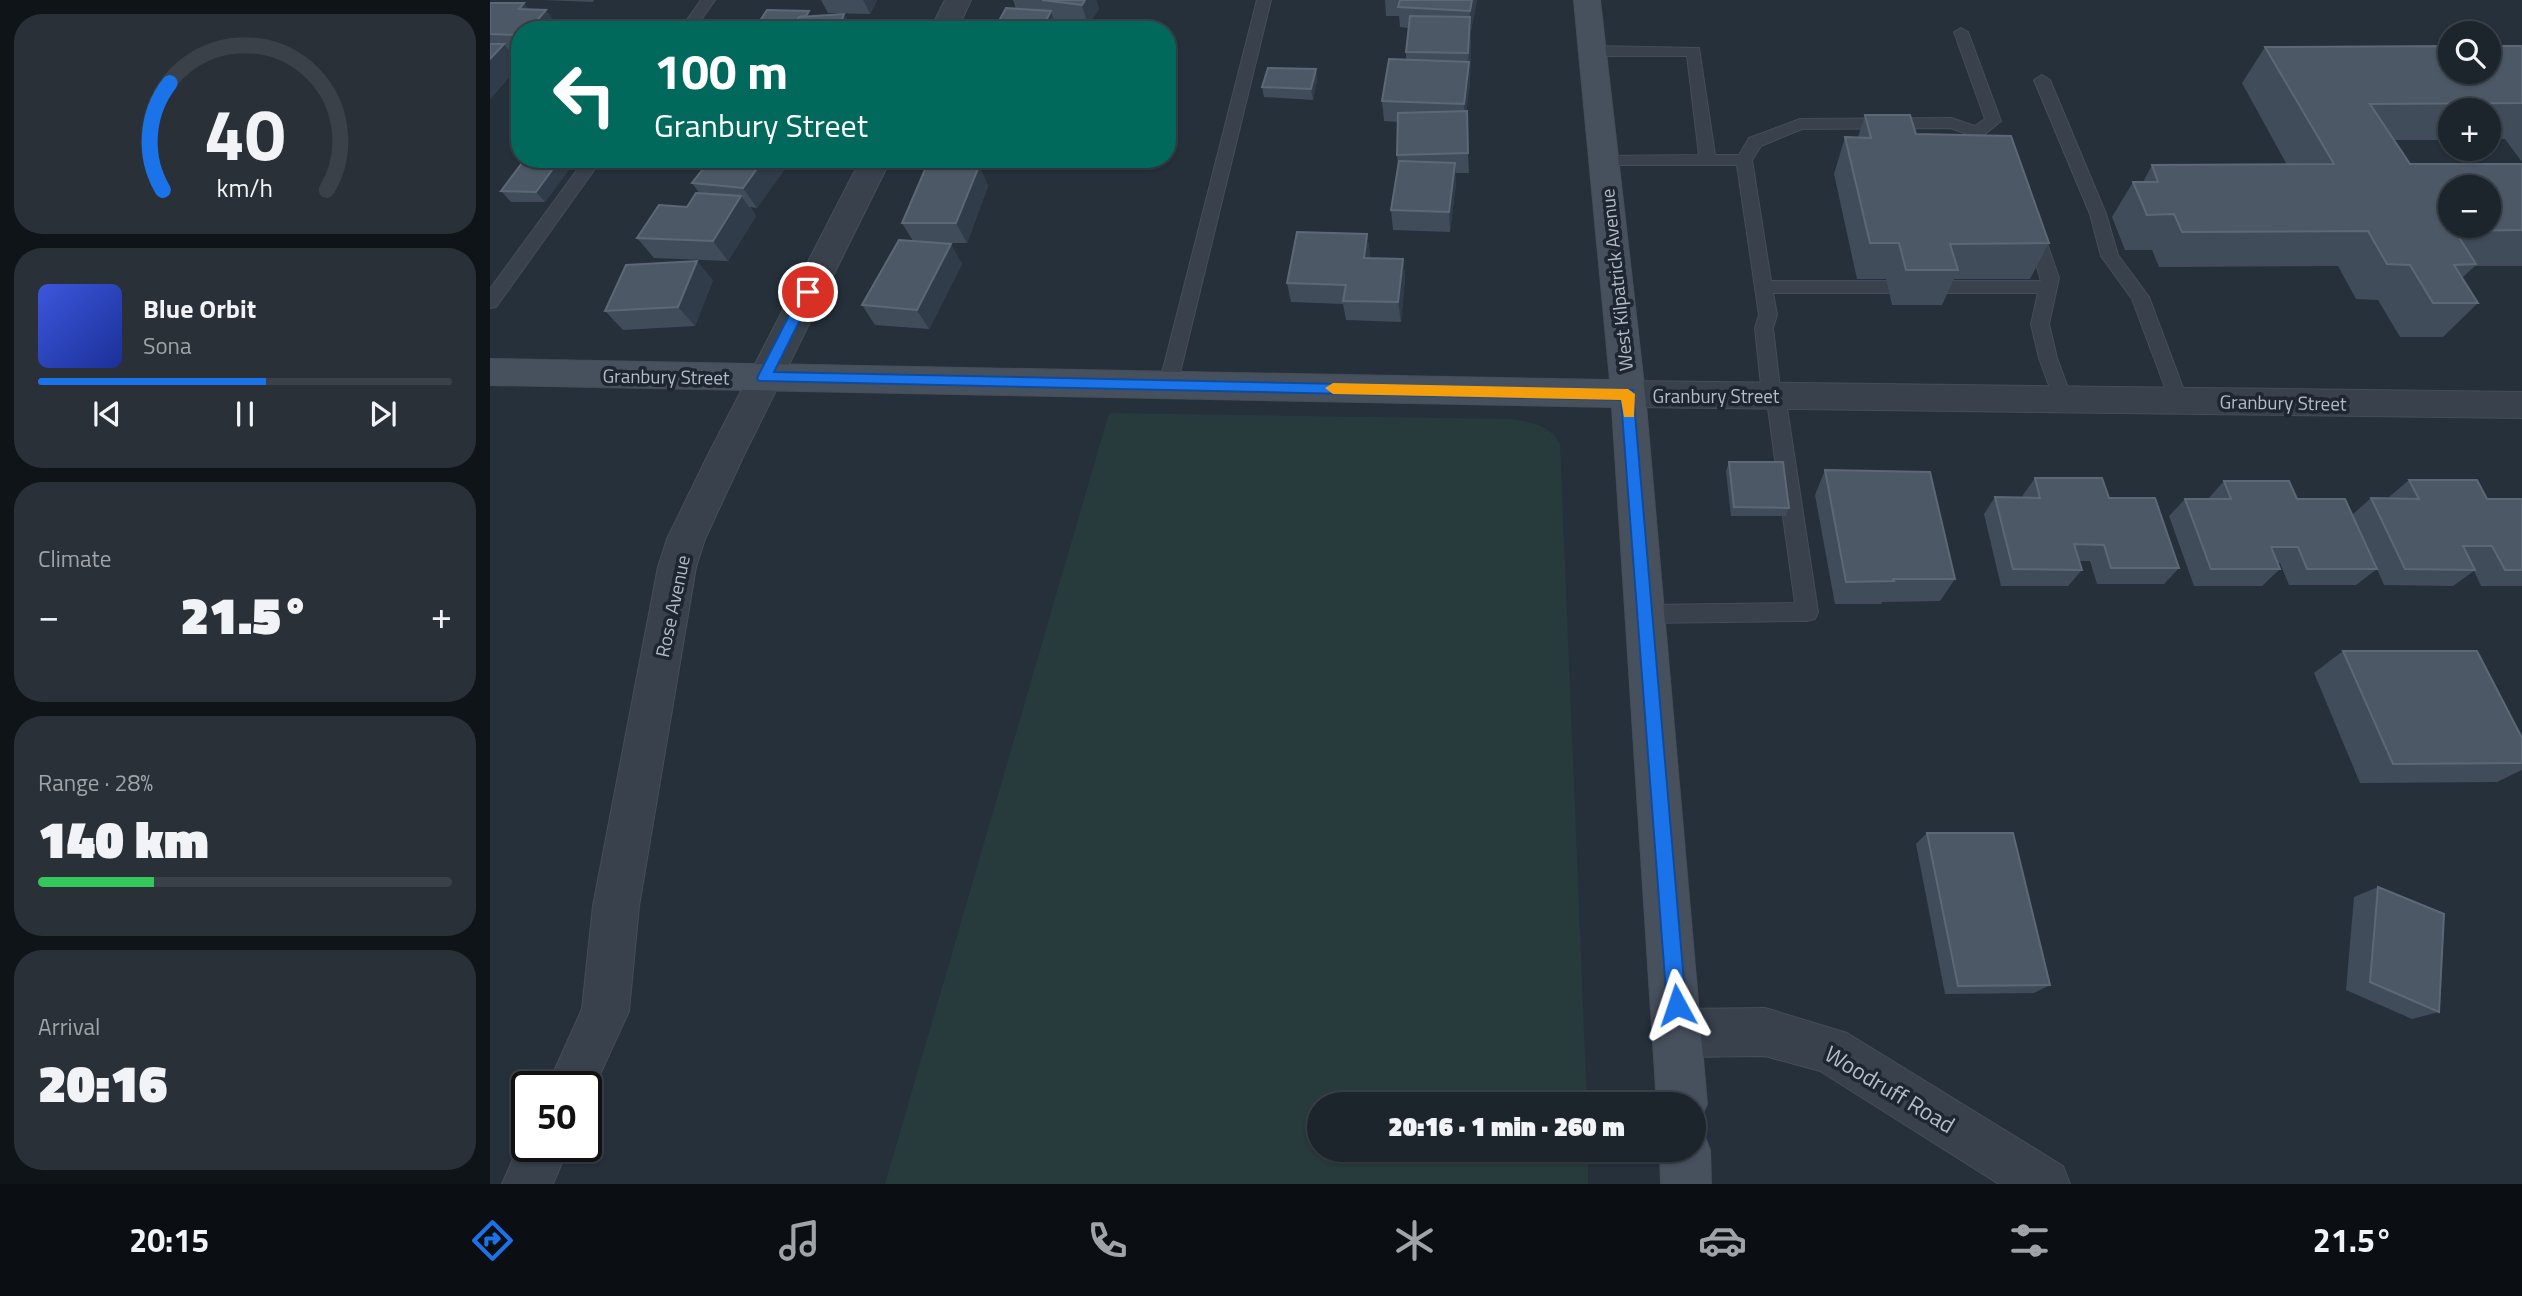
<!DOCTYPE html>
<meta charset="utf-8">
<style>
:root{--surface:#1c242c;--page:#293038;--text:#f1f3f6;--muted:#a0a4a9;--line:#3a4148;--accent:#1a73e8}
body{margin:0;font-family:"Titillium Web",sans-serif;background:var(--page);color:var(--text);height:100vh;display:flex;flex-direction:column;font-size:26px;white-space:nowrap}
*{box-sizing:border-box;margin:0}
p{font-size:23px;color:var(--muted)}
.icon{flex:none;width:38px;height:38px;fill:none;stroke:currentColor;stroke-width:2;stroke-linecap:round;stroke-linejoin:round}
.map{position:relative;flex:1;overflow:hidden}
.panel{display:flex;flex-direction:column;gap:14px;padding:14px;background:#0f1418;width:490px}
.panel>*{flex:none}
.guide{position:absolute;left:21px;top:21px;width:665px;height:147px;border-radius:28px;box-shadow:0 2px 5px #0004,0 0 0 2px var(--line);background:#00695c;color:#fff;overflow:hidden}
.tools{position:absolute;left:1948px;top:21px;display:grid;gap:14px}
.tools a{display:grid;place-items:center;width:63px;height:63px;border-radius:50%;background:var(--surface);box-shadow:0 2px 5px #0004,0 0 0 2px var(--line);font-size:35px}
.speed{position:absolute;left:21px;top:1071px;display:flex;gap:14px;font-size:35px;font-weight:700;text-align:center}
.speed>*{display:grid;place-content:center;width:91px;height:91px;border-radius:50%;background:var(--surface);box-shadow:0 2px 5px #0004,0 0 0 2px var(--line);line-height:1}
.speed .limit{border:4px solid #111;border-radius:10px;background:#fff;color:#111}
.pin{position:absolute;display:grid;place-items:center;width:60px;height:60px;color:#fff;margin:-30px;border:4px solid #fff;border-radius:50%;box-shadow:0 2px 7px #0007}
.me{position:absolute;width:77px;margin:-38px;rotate:355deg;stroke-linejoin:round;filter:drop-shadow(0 0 5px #0008)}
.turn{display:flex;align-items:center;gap:24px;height:147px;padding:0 28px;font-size:32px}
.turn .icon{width:91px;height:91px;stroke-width:2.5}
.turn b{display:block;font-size:49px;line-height:60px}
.big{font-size:52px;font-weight:800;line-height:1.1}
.panel .card{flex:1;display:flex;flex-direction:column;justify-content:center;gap:10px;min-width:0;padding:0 24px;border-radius:28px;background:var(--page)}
.panel .dial{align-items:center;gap:0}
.dial svg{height:182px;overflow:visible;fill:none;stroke:var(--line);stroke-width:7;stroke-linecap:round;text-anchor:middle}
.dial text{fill:var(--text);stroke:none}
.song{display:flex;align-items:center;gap:21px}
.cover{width:84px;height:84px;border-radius:10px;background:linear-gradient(135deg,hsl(230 70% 55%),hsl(230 70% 35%))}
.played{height:7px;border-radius:4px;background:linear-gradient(90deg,var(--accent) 55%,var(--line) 55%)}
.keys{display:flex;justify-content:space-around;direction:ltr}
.heat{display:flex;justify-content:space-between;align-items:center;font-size:38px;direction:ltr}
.charge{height:10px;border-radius:5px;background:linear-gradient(90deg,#34c759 28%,var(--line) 0)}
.trip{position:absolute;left:817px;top:1092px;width:399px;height:70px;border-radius:35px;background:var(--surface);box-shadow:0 2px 5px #0004,0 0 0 2px var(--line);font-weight:800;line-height:70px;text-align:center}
.menu{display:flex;height:112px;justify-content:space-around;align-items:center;background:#0b0e12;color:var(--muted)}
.menu .icon{width:49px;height:49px}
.menu .current{color:var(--accent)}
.menu b{font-size:32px;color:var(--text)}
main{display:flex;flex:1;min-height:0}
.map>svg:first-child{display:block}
.green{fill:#273b3c}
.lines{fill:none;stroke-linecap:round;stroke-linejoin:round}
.lane-casing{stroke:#454d58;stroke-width:2}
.street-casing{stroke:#454d58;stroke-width:2}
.secondary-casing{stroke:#454d58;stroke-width:2}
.lane{fill:#38414c;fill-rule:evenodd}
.street{fill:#38414c;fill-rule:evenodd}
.secondary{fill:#47515e;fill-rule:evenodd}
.wall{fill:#404c5a}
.shaded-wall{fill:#303c49}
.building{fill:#4c5866;stroke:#5c6875;stroke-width:2;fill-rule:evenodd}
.route{fill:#1a73e8;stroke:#114b97;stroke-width:2}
.slow{fill:#f59e0b}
.labels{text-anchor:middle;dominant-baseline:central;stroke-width:7;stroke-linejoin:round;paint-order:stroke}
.street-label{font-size:19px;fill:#b4bcc7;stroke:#1e2631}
.near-street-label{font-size:23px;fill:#b4bcc7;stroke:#1e2631}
</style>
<main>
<section class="panel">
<div class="card dial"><svg viewBox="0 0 100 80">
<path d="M14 69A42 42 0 1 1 86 69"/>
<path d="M14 69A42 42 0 0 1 17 22" stroke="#1a73e8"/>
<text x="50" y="56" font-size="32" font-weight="700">40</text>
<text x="50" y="72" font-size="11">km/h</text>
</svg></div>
<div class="card">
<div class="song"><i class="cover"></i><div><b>Blue Orbit</b><p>Sona</p></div></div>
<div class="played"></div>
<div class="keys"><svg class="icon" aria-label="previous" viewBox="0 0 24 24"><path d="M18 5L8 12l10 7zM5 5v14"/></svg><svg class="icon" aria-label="pause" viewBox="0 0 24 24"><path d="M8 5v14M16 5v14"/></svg><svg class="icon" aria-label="next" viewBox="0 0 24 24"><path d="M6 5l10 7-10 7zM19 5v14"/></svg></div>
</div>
<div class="card"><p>Climate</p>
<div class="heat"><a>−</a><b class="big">21.5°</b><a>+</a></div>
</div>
<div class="card"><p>Range · 28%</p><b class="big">140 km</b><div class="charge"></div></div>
<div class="card"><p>Arrival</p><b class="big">20:16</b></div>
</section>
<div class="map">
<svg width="2032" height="1184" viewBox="0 0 2032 1184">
<rect width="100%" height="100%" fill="#25303b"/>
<path class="green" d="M619,413l403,6c19,4 39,6 48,25l27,660h-267v46h268v34h-703z"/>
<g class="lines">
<g class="lane-casing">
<g id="lane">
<polygon points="211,0 225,0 204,30 190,30"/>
<polygon points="767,0 781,0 687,385 685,390 671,390 669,385"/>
<polygon points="1471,28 1478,32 1511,121 1495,134 1502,150 1509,157 1507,161 1501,162 1489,157 1480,135 1460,128 1312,129 1271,146 1262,160 1281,281 1398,281 1404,283 1407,287 1404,291 1398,293 1283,293 1287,315 1283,328 1290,389 1295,395 1328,612 1325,619 1317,621 1156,623 1148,621 1145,614 1148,607 1156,605 1305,603 1277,401 1272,395 1265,328 1269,315 1247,165 1108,165 1106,161 1114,156 1209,155 1197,56 1102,56 1095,51 1102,46 1209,48 1225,155 1249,155 1259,138 1310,119 1461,118 1485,126 1495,119 1464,32"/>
<polygon points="1552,75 1560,80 1616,214 1628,255 1659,297 1698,401 1696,406 1689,408 1682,406 1642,299 1611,256 1600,214 1544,80"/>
<polygon points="95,159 112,159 6,307 0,308 0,289"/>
<polygon points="1544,223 1552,229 1569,278 1559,324 1567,358 1582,399 1580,404 1573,406 1566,404 1564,399 1549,358 1541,324 1548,293 1447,293 1441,291 1438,287 1441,283 1447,281 1551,281 1536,229"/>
</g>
</g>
<g class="street-casing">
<g id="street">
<polygon points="455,0 481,0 467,30 440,30"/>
<polygon points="371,159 401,159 254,455 215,539 206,567 149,906 139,1011 96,1105 96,1087 57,1087 92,1009 103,906 168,567 177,539 218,455"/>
<polygon points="1138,381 2032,392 2032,418 1138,407 1126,403 1121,394 1126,385"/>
<polygon points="1275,1008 1357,1033 1573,1166 1580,1184 1509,1184 1330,1071 1275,1056 1189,1057 1172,1050 1165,1033 1172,1016 1189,1009"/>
<polygon points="37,1128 37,1146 79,1146 63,1184 12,1184"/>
</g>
</g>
<g class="secondary-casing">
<g id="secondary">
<polygon points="1084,0 1110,0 1155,394 1217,1104 1209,1121 1204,1124 1204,1104 1167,1104 1122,407 0,385 0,359 1120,380"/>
<polygon points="1204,1129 1213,1132 1220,1150 1221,1184 1171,1184 1170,1150 1204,1150"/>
</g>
</g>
<use href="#lane" class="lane"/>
<use href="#street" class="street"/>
<use href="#secondary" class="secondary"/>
</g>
<g class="wall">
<polygon points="53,0 104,0 103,2"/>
<polygon points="331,0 387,0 380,14 338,13"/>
<polygon points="523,0 606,0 609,9 598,25 564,21 567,30 504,30 526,9"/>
<polygon points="895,0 987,0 981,31 980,83 976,111 979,173 965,173 966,183 960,232 903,230 901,210 908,165 907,155 908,122 894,121 892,101 916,60 916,52 919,28 910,27 909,16 896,16"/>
<polygon points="0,3 30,30 30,55 22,55 30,65 0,99"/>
<polygon points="2032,46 2032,162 2015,139 1998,139 1998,110 1960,110 1960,140 1904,140 1920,164 2032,164 2032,266 1985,266 1972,278 1988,303 1953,337 1910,337 1888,300 1866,299 1848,266 1669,267 1662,250 1635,250 1622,217 1643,182 1653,182 1662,165 1797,165 1752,83 1775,47"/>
<polygon points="826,69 827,80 823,100 774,97 772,87"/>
<polygon points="1375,115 1426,134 1559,243 1540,279 1464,279 1452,305 1402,305 1396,279 1367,279 1344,174 1355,137 1368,137"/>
<polygon points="35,159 79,159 83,164 55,202 21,202 11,191"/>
<polygon points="302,159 267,208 260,207 266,216 238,261 164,258 147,238 197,207 210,194 202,183"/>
<polygon points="489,166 498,186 477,243 444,243 472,264 439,329 385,325 372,305 423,241 412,223"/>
<polygon points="877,234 880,254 879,258 913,259 915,278 911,322 856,320 853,304 801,302 797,283"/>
<polygon points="223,280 205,326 133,330 115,311"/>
<polygon points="1239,462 1299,508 1296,516 1241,516 1236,471"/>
<polygon points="1335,470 1465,579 1450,601 1392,602 1391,604 1345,604 1325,495"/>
<polygon points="1545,478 1619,498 1689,568 1674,584 1607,584 1600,561 1589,561 1592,570 1578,586 1511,586 1494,514 1505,497 1533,497 1533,495"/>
<polygon points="1919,480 1997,499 2032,499 2032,586 1991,586 1984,571 1963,586 1894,585 1887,569 1866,585 1799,585 1790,563 1788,563 1790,569 1772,586 1704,586 1679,516 1695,499 1718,499 1734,481 1807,499 1862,515 1881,498 1899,498 1899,497"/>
<polygon points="1853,651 2032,738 2032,770 2007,782 1870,783 1824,673"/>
<polygon points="1437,833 1560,985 1544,993 1455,994 1426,844"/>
<polygon points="1888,887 1949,1012 1922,1019 1856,990 1864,897"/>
</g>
<g class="shaded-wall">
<polygon points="373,0 387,0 380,14"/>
<polygon points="595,0 606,0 609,9 598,25 592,5"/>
<polygon points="982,0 987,0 981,31 980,83 975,124 974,104 978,67 980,11"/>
<polygon points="34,3 47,20 56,10 71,30 39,30 29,9"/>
<polygon points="561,11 567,30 551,30"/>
<polygon points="354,14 362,30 348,30"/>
<polygon points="14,44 30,64 30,65 0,99 0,59"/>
<polygon points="826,69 827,80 823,100 821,89"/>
<polygon points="70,159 79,159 83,164 55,202 46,192"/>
<polygon points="274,159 302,159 267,208 253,188"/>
<polygon points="965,163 966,183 960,232 959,212"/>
<polygon points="489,166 498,186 477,243 466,223"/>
<polygon points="251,196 266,216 238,261 223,241"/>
<polygon points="877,234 880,254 877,277 874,258"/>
<polygon points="461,244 472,264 439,329 427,310"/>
<polygon points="913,259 915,278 911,322 908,302"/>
<polygon points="207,261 223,280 205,326 188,307"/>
</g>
<g class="building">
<polygon points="552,0 595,0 592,5"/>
<polygon points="910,0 982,0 980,11 908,7"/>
<polygon points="0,3 34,3 29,9 56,10 39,30 30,30 30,35 0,34"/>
<polygon points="516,8 561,11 551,30 504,30"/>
<polygon points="277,10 319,11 316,16 309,17 304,30 264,30"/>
<polygon points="354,14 348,30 304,30 309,17"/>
<polygon points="920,16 980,17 978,53 916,52"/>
<polygon points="0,44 14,44 0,59"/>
<path d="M1960,46v26h38v-26h34v57l-152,1 40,60h112v66l-67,1 21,33 -22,1 24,38h-45l-23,-38 -23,-1 -19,-33 -186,1 -8,-18 -27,1 -14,-33h25l-6,-17 182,-1 -69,-117zM1960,187h38v39h-38z"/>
<polygon points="899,59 979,62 974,104 892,101"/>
<polygon points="778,68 826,69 821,89 772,87"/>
<polygon points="977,111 978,153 907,155 908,113"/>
<polygon points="1375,115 1420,115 1426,134 1521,136 1559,243 1460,244 1468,270 1416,270 1409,243 1380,243 1355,137 1381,138"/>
<polygon points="35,159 70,159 46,192 11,191"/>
<polygon points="221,159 274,159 253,188 202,183"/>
<polygon points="909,161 965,163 959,212 901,210"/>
<polygon points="437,165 489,166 466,223 412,223"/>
<polygon points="206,193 251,196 223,241 147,238 169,205 197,207"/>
<polygon points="807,232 877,234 874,258 913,259 908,302 853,301 856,285 797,283"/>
<polygon points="409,240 461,244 427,310 372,305"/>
<polygon points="207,261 188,307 115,311 136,265"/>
<polygon points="1239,462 1293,462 1299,508 1244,507"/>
<polygon points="1335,470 1440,472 1465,579 1403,579 1404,581 1356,582"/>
<polygon points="1545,478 1612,478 1619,498 1665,498 1689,568 1621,568 1614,545 1584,544 1592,570 1523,569 1505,497 1550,498"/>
<polygon points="1919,480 1987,480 1997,499 2032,499 2032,570 2015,570 2002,546 1973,546 1985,570 1915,569 1881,498 1929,499"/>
<polygon points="1734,481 1799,481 1807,499 1855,499 1887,569 1817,569 1808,547 1781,547 1790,569 1721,569 1695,499 1741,499"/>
<polygon points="1853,651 1987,651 2032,738 2032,763 1903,764"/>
<polygon points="1437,833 1523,833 1560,985 1468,986"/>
<polygon points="1888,887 1954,914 1949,1012 1880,982"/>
</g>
<polygon class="route" points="318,288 324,292 284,372 1143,390 1196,1005 1194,1012 1187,1015 1180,1012 1177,1005 1131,400 269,381 267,378 311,292"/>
<polygon class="slow" points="843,383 1138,389 1145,394 1144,417 1134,417 1131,400 843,394 835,388"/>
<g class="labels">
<g class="street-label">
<text transform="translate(1126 280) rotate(-96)">West Kilpatrick Avenue</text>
<text transform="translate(176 376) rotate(1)">Granbury Street</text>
<text x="1226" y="395">Granbury Street</text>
<text transform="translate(1793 402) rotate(1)">Granbury Street</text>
<text transform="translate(182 606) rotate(-78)">Rose Avenue</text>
</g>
<g class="near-street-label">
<text transform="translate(1400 1089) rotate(31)">Woodruff Road</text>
</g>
</g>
</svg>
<div class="tools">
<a><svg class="icon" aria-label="search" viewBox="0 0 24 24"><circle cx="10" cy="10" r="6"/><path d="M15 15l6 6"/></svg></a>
<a>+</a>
<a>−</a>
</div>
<div class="speed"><div class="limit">50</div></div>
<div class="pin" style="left:318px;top:292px;background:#d93025"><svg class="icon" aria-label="arrive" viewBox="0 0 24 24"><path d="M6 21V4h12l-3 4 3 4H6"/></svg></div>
<svg class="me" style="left:1187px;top:1005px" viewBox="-20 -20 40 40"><path d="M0-17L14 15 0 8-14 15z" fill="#1a73e8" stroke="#fff" stroke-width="4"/></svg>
<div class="trip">20:16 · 1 min · 260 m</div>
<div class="guide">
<div class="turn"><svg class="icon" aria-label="left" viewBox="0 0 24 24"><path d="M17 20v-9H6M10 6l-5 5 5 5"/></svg><div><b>100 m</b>Granbury Street</div></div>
</div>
</div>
</main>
<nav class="menu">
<b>20:15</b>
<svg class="icon current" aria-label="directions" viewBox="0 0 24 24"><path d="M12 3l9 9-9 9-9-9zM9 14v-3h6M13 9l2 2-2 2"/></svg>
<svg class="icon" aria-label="music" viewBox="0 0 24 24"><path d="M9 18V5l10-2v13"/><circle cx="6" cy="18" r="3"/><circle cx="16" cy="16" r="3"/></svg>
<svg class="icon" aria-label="phone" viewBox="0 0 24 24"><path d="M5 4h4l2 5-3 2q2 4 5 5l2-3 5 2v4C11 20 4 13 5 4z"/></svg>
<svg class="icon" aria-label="climate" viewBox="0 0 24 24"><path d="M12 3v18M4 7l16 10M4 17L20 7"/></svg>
<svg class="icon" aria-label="car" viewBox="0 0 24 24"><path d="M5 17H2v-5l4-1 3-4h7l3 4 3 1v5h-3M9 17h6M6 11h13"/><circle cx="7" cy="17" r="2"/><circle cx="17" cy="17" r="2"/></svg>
<svg class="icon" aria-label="filters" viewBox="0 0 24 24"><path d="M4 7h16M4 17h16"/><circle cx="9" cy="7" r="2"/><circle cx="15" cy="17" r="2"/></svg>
<b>21.5°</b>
</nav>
